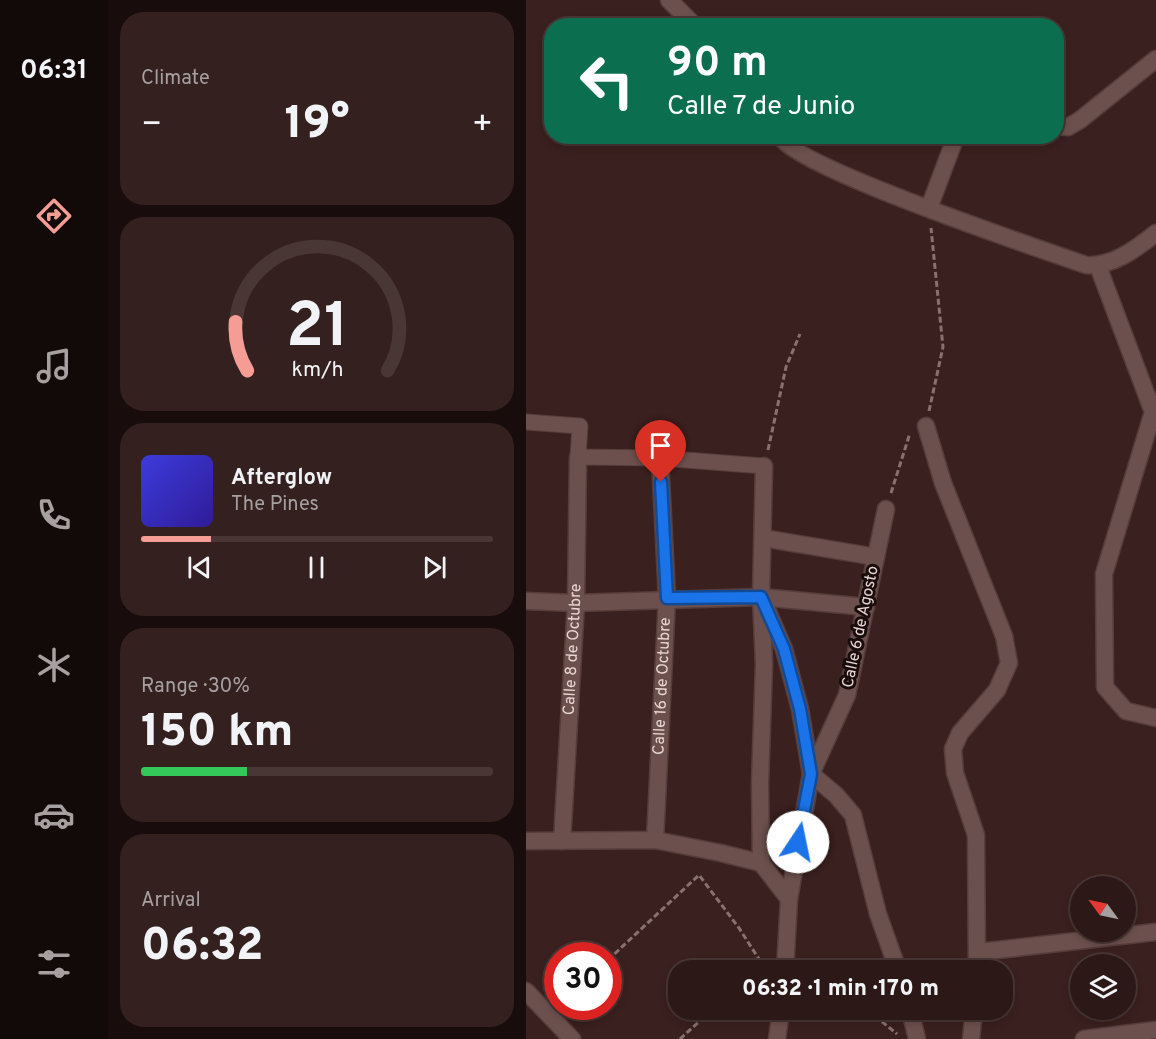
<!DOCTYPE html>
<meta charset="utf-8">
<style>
:root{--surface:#2c1816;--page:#34211f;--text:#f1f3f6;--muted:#a6a0a1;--line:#483735;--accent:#f59c94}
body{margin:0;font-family:Overpass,sans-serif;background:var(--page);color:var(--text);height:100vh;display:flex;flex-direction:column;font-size:22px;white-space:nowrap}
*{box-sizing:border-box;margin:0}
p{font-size:20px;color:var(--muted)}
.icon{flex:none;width:33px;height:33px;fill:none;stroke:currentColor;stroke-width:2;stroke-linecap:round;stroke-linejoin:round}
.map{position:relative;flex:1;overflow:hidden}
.details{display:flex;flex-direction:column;gap:12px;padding:12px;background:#180d0c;width:418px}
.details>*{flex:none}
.guide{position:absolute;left:18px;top:18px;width:520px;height:126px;border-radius:24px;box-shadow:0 3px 9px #0003,0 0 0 2px var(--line);background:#0b6e4f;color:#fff;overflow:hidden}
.needle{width:39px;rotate:303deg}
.buttons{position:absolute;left:544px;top:876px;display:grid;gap:12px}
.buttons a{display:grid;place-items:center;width:66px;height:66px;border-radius:50%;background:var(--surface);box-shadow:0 3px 9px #0003,0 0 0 2px var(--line);font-size:30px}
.speed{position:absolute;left:18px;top:942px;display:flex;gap:12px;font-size:30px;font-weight:700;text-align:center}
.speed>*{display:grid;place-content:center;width:78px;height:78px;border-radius:50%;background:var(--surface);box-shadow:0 3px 9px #0003,0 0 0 2px var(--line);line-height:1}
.speed .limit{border:9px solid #d22;background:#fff;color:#111}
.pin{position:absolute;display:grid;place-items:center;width:51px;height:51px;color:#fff;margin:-62px -26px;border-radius:50% 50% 50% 0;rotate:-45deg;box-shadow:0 0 6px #0007}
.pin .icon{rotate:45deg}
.me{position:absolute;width:66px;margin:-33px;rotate:11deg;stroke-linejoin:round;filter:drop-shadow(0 0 4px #0008)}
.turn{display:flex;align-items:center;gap:21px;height:126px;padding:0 24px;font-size:27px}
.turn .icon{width:78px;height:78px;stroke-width:2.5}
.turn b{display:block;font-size:42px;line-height:51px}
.big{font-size:45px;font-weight:800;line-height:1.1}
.details .tile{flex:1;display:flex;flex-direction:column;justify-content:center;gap:9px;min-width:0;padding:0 21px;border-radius:24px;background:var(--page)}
.details .dial{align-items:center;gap:0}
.dial svg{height:156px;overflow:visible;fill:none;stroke:var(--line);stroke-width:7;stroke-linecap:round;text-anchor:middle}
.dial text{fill:var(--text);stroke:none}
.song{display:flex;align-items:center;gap:18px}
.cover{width:72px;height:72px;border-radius:9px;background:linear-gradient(135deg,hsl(240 70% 55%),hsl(250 70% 35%))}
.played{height:6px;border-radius:3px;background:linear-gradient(90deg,var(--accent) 20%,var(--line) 20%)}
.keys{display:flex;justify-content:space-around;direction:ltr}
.heat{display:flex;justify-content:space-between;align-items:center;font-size:33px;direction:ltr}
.charge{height:9px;border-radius:4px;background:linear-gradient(90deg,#34c759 30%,var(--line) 0)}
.trip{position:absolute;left:142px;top:960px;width:345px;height:60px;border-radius:24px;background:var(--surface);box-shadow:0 3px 9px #0003,0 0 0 2px var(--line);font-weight:800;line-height:60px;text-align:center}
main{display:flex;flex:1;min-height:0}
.menu{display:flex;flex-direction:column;width:108px;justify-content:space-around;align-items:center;background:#120a09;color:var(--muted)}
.menu .icon{width:42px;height:42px}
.menu .current{color:var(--accent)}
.menu b{font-size:27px;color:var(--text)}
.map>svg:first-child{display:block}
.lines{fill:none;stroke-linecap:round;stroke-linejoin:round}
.pedestrian-casing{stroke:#563d3b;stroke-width:17}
.minor-casing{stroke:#563d3b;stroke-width:19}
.path{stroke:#887270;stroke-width:3;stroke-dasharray:6 3;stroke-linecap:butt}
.pedestrian{stroke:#6c504d;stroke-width:15}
.minor{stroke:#6c504d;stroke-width:16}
.route-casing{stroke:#114b97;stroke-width:15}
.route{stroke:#1a73e8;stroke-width:10}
.labels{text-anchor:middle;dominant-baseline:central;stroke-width:6;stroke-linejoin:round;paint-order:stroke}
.street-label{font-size:16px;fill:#e8d6d4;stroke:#190d0c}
</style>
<main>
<nav class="menu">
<b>06:31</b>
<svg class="icon current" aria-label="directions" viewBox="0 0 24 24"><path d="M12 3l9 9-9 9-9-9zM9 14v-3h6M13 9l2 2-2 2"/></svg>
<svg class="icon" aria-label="music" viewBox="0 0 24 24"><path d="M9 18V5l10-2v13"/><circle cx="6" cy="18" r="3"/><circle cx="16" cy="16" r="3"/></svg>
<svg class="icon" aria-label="phone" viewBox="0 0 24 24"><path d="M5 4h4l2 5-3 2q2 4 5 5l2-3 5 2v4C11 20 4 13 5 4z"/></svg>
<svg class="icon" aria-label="climate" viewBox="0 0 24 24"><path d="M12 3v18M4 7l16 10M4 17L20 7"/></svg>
<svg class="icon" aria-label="car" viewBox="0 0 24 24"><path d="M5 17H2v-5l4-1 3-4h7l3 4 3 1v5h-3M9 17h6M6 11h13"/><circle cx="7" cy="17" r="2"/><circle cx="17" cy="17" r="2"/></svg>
<svg class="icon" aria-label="filters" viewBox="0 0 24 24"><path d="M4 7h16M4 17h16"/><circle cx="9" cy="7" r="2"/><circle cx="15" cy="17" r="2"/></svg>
</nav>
<section class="details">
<div class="tile"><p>Climate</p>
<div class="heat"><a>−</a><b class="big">19°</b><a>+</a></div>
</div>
<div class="tile dial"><svg viewBox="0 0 100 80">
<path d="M14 69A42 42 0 1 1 86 69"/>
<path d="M14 69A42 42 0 0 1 8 44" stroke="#f59c94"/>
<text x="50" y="56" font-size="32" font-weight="700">21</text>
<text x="50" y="72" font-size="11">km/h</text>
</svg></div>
<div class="tile">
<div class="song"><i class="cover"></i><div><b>Afterglow</b><p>The Pines</p></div></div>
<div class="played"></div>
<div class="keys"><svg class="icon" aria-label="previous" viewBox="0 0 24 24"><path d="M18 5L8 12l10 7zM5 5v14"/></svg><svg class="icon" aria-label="pause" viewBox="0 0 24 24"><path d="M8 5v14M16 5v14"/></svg><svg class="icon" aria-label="next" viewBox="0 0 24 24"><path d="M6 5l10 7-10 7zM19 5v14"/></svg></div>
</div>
<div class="tile"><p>Range · 30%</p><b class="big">150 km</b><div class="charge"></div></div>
<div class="tile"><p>Arrival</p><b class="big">06:32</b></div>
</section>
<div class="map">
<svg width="630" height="1039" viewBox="0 0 630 1039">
<rect width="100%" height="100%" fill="#3a201e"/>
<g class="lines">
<g class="pedestrian-casing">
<polyline id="pedestrian" points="0,422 54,426 52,457 134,458 238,466"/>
</g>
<g class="minor-casing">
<g id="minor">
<polyline points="143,0 169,26"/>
<polyline points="531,126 542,127 554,120 630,59"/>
<path d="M254,136c15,31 260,113 306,129 26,2 50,-16 70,-32"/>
<polyline points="403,208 430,136"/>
<polyline points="572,266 627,412 578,574 579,687 600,711 630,718"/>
<polyline points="400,426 417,483 478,636 483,663 471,690 434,733 427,749 429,773 450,835 451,970"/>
<polyline points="360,509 321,695 285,774 310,795 327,815 352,914 372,970"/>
<polyline points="237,538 350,557"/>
<polyline points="0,601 50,603 235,597 340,607"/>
<polyline points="239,605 258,649 274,709 285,774 263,899 259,970"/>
<path id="s1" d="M129,840l12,-242 -7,-140"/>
<polyline points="0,841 129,840 195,853 235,863 263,899"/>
<path id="s2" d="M36,841l14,-238 2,-146"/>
<polyline points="235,863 234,783 238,664 235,597 238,466"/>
<polyline points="453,952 630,932"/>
<polyline points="0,991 46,1039"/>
<polyline points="384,1010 391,1039"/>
<polyline points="251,1039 255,1010"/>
<polyline points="445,1039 448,1010"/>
<polyline points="558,1039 630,1030"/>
</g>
</g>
<g class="path">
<polyline points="403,411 417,347 405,228"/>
<polyline points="242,450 260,367 274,334"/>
<polyline points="365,493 384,433"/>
<polyline points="82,960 173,875 213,928 240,970"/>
<polyline points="229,970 235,965"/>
<polyline points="342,1010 371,1034"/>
<polyline points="154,1039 186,1010"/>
</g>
<use href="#pedestrian" class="pedestrian"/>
<use href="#minor" class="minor"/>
</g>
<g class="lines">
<g class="route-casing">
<polyline id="route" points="135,482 141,598 235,597 258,649 274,709 285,774 272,842"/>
</g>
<use href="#route" class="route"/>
</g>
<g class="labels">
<g class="street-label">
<text transform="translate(335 627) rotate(-78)">Calle 6 de Agosto</text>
<text stroke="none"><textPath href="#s2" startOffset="192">Calle 8 de Octubre</textPath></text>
<text stroke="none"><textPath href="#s1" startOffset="154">Calle 16 de Octubre</textPath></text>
</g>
</g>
</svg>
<div class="buttons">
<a><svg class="needle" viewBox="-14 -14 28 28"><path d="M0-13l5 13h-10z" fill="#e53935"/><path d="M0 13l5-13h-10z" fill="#a6a0a1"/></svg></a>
<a><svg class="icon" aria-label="layers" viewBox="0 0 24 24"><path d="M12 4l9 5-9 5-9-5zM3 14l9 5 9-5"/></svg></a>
</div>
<div class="speed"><div class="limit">30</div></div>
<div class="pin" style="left:135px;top:482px;background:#d93025"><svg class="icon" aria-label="arrive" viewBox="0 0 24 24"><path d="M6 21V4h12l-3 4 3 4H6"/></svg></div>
<svg class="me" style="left:272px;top:842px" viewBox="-20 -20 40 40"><circle r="19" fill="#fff"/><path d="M0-13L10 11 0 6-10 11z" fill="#1a73e8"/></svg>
<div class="trip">06:32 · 1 min · 170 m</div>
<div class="guide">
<div class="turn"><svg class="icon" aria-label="left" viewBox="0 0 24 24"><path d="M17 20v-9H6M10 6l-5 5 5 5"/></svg><div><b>90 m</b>Calle 7 de Junio</div></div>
</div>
</div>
</main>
